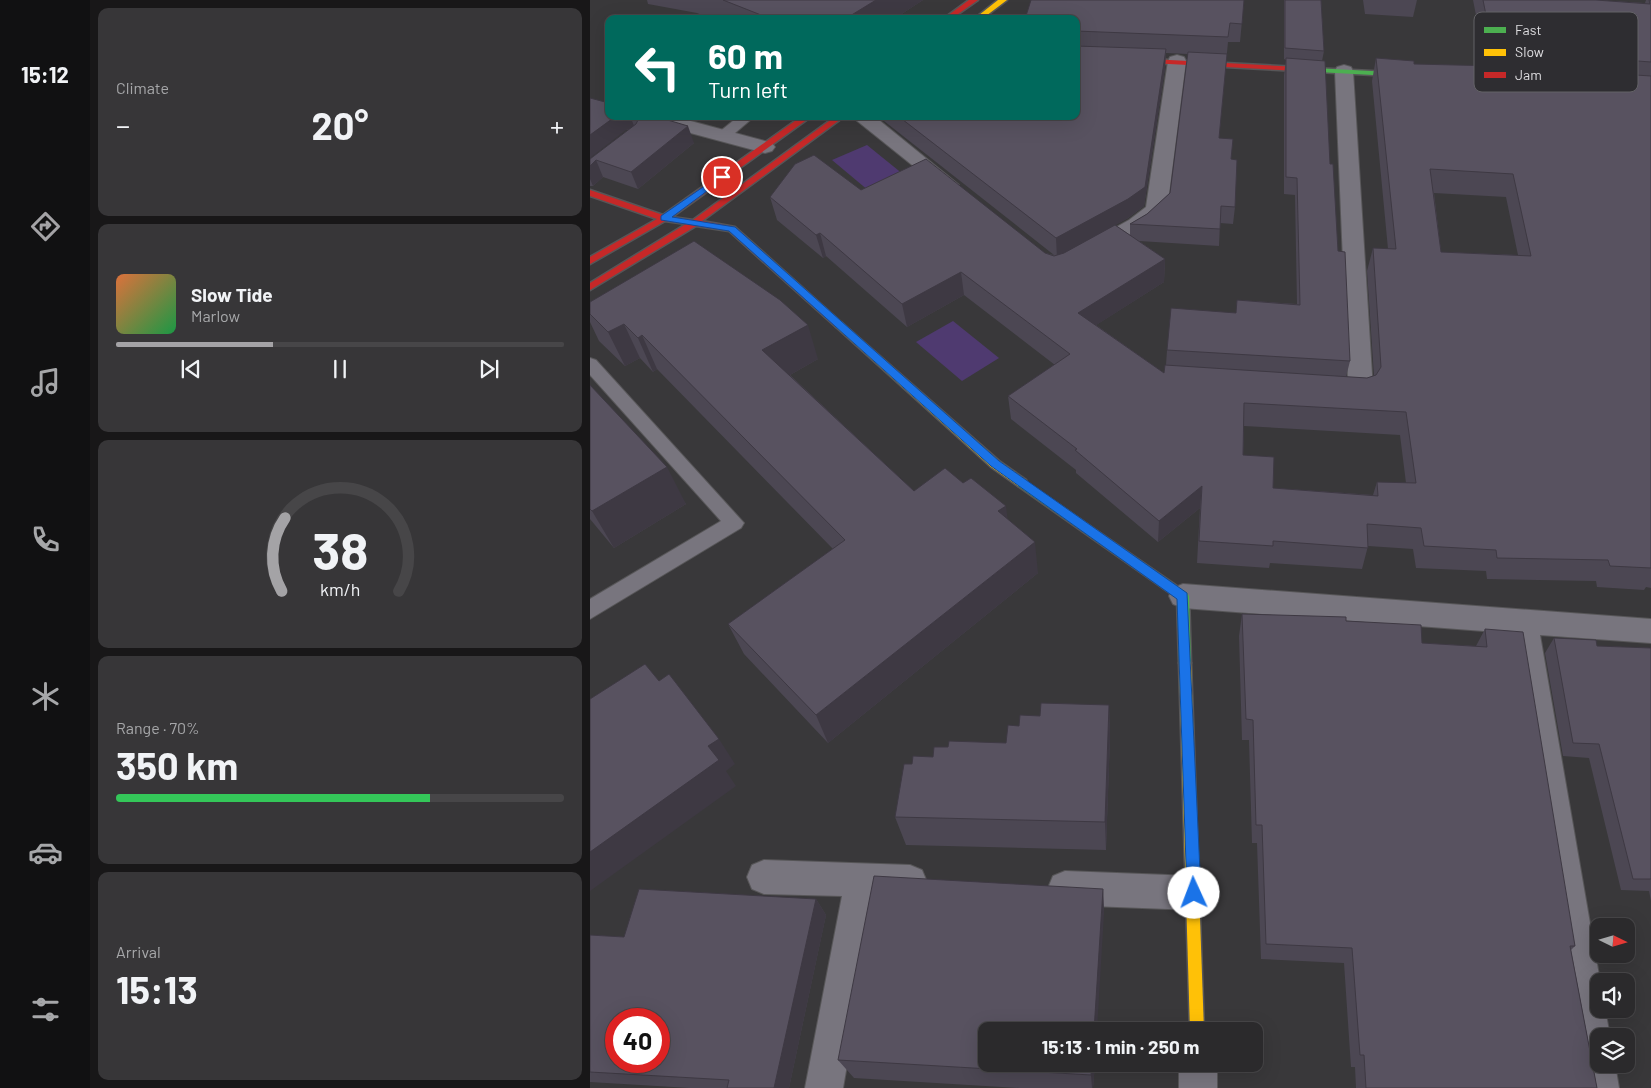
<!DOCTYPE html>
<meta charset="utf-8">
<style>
:root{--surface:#2b2a2c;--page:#373638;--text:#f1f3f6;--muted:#a6a7a9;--line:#474648;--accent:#a4a3a6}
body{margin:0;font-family:Barlow,sans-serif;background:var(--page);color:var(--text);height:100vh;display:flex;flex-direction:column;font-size:19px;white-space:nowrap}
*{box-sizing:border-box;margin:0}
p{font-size:16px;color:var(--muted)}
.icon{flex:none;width:28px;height:28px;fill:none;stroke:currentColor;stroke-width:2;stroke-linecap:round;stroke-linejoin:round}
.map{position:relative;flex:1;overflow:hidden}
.drawer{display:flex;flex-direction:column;gap:8px;padding:8px;background:#181718;width:500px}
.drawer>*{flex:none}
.top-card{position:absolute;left:15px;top:15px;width:475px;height:105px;border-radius:10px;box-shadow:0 5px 20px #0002,0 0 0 1px var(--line);background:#00695c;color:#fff;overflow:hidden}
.needle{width:32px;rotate:95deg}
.fabs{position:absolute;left:1000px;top:918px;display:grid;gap:10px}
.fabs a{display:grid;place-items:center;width:45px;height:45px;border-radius:10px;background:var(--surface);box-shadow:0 5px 20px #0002,0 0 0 1px var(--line);font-size:25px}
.speed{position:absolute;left:15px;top:1008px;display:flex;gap:10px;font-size:25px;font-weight:700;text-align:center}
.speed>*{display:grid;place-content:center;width:65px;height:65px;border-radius:50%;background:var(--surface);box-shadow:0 5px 20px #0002,0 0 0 1px var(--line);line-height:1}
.speed .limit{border:8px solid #d22;background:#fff;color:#111}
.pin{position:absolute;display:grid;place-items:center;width:42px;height:42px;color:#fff;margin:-21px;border:2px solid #fff;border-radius:50%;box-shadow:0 1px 5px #0007}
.me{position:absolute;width:55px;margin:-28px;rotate:358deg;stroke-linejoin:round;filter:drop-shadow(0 0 4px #0008)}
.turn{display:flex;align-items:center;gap:18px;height:105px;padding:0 20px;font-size:22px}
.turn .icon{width:65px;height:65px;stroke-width:2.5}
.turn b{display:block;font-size:35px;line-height:42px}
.big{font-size:38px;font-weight:700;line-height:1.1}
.drawer .widget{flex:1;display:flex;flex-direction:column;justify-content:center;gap:8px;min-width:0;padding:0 18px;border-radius:10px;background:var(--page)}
.drawer .dial{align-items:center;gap:0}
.dial svg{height:130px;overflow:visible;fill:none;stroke:var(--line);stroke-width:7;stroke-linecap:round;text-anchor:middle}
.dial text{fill:var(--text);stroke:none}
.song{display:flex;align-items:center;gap:15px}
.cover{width:60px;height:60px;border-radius:8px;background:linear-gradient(135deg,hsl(20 70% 55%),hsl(140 70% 35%))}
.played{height:5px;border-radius:2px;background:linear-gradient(90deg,var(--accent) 35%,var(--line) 35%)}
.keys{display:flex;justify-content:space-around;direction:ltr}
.heat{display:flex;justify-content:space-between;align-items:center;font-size:28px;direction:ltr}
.charge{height:8px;border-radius:4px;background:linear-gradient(90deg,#34c759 70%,var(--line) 0)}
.trip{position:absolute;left:388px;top:1022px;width:285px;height:50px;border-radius:10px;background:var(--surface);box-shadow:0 5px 20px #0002,0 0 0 1px var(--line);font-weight:700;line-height:50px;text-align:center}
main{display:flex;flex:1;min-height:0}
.tab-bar{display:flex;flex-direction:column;width:90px;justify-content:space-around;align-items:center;background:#111112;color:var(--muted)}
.tab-bar .icon{width:35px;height:35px}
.tab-bar .current{color:var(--accent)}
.tab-bar b{font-size:22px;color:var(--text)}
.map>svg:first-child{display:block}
.green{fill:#4f3a70}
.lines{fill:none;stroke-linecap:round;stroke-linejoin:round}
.lane-casing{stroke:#575658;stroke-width:2}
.street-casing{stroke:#575658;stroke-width:2}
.fast-casing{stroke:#575658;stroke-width:3}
.slow-casing{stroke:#575658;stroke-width:3}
.jam-casing{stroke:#575658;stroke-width:3}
.lane{fill:#78757e;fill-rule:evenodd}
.street{fill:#78757e;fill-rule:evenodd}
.fast{fill:#4caf50;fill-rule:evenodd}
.slow{fill:#ffc107;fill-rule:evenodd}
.jam{fill:#c62828;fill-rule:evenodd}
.wall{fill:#4c4753;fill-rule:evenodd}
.shaded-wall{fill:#3e3943}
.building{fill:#585260;stroke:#3e3943;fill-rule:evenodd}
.route{fill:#1a73e8;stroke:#114b97}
.key{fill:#2e2d31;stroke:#636266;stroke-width:1}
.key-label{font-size:14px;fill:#dedde0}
</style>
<main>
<nav class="tab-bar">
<b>15:12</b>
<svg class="icon current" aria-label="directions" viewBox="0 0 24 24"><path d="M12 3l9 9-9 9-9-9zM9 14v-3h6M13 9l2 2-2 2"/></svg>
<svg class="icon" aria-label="music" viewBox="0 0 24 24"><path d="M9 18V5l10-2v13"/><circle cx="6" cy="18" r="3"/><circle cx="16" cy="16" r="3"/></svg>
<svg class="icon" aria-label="phone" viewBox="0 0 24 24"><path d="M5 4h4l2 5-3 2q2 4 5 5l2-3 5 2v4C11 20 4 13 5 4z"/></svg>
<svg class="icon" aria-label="climate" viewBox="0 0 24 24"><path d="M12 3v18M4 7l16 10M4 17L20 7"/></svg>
<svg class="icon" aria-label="car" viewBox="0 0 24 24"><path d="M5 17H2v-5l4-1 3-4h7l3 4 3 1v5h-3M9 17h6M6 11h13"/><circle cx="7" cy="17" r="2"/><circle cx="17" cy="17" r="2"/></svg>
<svg class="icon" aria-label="filters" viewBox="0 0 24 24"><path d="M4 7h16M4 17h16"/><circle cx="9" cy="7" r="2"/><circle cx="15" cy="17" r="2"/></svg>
</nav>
<section class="drawer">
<div class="widget"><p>Climate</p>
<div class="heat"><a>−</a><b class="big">20°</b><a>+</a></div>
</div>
<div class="widget">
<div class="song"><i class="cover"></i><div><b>Slow Tide</b><p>Marlow</p></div></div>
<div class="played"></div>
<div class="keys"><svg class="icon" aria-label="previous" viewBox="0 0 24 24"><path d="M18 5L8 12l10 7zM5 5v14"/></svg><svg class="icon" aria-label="pause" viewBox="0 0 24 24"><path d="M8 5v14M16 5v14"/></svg><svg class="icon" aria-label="next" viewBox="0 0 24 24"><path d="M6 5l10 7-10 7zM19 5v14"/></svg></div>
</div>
<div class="widget dial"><svg viewBox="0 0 100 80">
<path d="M14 69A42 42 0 1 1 86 69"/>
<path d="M14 69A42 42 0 0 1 16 24" stroke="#a4a3a6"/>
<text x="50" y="56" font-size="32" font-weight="700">38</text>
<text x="50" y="72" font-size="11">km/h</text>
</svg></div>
<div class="widget"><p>Range · 70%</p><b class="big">350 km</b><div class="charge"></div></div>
<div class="widget"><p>Arrival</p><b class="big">15:13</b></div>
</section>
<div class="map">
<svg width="1061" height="1088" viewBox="0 0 1061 1088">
<rect width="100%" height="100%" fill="#39383a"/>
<g class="green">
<polygon points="277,145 319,179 285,196 242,160"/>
<polygon points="363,321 409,358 372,381 326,342"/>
</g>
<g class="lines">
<g class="lane-casing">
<g id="lane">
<polygon points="149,116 165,116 138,139 128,139 126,136 128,133"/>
<polygon points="0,358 6,360 154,523 151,528 0,619 0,599 131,521 0,375"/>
</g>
</g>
<g class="street-casing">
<g id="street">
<polygon points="587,55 594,57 596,61 577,210 555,230 510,255 502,257 494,255 491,250 494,245 539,220 556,207 578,61 580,57"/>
<polygon points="754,65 761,67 763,71 783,390 780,396 771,399 738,394 735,388 738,382 747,379 758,380 745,71 747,67"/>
<polygon points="49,116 82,116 182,143 185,147 182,151 175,153 52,120"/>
<polygon points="261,116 284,116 369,185 366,189 359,191 352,189"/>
<polygon points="593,584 1061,619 1061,643 950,635 1010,981 1009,1009 1015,1009 1020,1036 1009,1036 1009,1064 1025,1064 1029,1088 991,1088 920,633 593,608 583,604 579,596 583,588"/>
<polygon points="174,860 320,865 332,870 337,882 332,894 320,899 286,897 253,1088 215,1088 252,896 174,894 162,889 157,877 162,865"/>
<polygon points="475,871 604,876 616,881 621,893 616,905 604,910 475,905 463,900 458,888 463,876"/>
<rect x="589" y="1064" width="38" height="24"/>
</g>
</g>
<g class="fast-casing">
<g id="fast">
<polygon points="724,68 820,73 824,75 820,77 727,72 724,72"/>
<polygon points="432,479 597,593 599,596 601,663 599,667 595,668 591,667 589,663 587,598 428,486 427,483"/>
</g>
</g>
<g class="slow-casing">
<g id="slow">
<polygon points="408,0 417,0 392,19 384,19"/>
<polygon points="249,322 252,323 409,461 436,480 437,483 436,486 428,486 401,467 246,327 246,323"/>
<polygon points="595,658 599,659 601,663 614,1031 600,1031 589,663 591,659"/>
</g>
</g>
<g class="jam-casing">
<g id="jam">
<polygon points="379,0 388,0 361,19 353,19"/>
<polygon points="486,55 727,68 731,70 727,72 486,59"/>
<polygon points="212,116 222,116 82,217 103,220 246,116 255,116 112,221 145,227 252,323 252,327 246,327 139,231 106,226 0,290 0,283 96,224 75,221 0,264 0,257 67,219 0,196 0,190 73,215"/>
</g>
</g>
<use href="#lane" class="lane"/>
<use href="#street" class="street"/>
<use href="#fast" class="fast"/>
<use href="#slow" class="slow"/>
<use href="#jam" class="jam"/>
</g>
<g class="wall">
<polygon points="57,0 333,0 304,19 121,19 107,13 58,4"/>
<path d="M654,0l-4,42h-12l-9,96 12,21 4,48 -2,17 -13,-1 -1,23 -80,-5 26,18 -1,23 -68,43 68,48 2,-8 1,-15 69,-37 1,-13 60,4 -2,-109 -11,-1v-119l2,-15 -2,-1v-59h37l3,51 -2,10 8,103 8,87 12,110 -4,16 21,1 7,-2 -7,-105 6,-23 15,1 -16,-168 4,-23 38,6 72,2 -13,-66h123l49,3 1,-3h5v588l-5,-1 -2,3 -47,-3 -1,-6 -109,-2 -1,-8 -70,-3 -3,-19 -45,-3 -6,23 -92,-6 -1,5 -72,-5 3,-55 -42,34 -82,-69v-3l-65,-51 -3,-23 47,-31 -91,-70 -57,32 -81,-71 -3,2 -46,-38 -7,-23 91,-7 184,63 9,2 -170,-134 -1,-5h193v-97zM576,53l22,1 -18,139 -23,21 -17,10v11l-15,-10 13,-7 16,-12 21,-138zM844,193l72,4 12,58 -77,-3zM654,426l156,9 6,48 -29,-1 -4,13 -100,-7 -30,-33z"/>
<polygon points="773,0 827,0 823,17 775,14"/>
<polygon points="19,116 64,116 104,143 48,189 13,177 3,186 0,186 0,159 39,130 36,130"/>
<polygon points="0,302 228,359 200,375 324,491 373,483 417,519 448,573 238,743 154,654 138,624 243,549 67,369 63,372 50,358 35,366 9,341 0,322"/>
<polygon points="0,385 96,504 24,548 0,519"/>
<polygon points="652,614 756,621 832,643 886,646 895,629 985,946 981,950 1007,1088 766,1088 765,1067 761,1067 754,963 671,959 667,843 662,843 659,740 652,740 649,636"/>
<polygon points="964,638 1007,646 1061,648 1061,901 1059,891 1031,890 999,758 973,756 955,653"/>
<polygon points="519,705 520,737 516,850 316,845 305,817 322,764 343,757 416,743 429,726 450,716"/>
<polygon points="513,889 514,914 396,1064 505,1064 503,1088 430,1088 264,1078 248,1060"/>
<polygon points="226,899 236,915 199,1088 100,1088 0,1082 0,935 34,937"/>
</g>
<g class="shaded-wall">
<polygon points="286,0 333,0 304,19 255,19"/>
<polygon points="576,49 575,68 554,206 538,218 467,258 466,238"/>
<polygon points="26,116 40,116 45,128 36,130 0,158 0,135"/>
<polygon points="98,126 104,143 48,189 41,172"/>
<polygon points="6,160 13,177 3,186 0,179 0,166"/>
<polygon points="230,233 236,256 233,258 226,235"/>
<polygon points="575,259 574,282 489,336 488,313"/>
<polygon points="371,272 374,295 317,327 312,304"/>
<polygon points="34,324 50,358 35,366 18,332"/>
<polygon points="218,325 228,359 184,384 172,350"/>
<polygon points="52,335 67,369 63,372 48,338"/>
<polygon points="77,467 96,504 24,548 2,511"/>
<polygon points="612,486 610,508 568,542 569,521"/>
<polygon points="416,506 420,538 408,511"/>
<polygon points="445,542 448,573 238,743 226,715"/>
<polygon points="519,705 520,737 516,850 515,822"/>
<polygon points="129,739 145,764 136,771 146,786 0,891 0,852 118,746"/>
<polygon points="513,889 514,914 507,1031 504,1031"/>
<polygon points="226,899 236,915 199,1088 184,1088"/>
<polygon points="502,1064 505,1064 503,1088 502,1088 501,1075"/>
</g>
<g class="building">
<polygon points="133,0 286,0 255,19 164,19 171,15"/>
<polygon points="441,0 654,0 652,24 640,23 638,37 486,31 486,19 435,19"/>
<polygon points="695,0 731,0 734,51 695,48"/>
<polygon points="893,0 1006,0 1060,4 1059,0 1061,0 1061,62 903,50"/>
<polygon points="486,46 576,49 555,187 538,199 466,238 308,116 486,116"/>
<polygon points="598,52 637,54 629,138 643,139 641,159 647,160 645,207 631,206 630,229 540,224 557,214 580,193"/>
<polygon points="696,58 735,61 740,164 743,164 748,251 755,252 760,361 577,350 581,308 646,313 647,300 710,305 707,178 696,177"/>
<path d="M786,58l38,3v3l82,2 155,10v492l-41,-2 -2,-6 -111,-2 -1,-8 -72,-4 -3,-18 -54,-4 1,24 -95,-7v5l-74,-5 3,-55 -43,35 -84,-71 2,-1 -69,-53 62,-42 -109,-82 -59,32 -82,-71 -4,2 -46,-38 25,-33 19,-9 47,35 65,-31 119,94 9,3 10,-3 51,-28 50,34 -87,54 86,60 1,-8 202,13 9,-3 5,-8 -8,-119 23,1zM840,169l83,5 18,82 -90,-4zM654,403l162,9 10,71 -39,-1 1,14 -105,-8 1,-31 -31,-2z"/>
<polygon points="0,98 19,103 19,116 26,116 0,135"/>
<polygon points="48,116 64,116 98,126 41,172 6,160 0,166 0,159 46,124 49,118"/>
<polygon points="104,241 190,300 218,325 172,350 324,491 355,468 373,483 381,478 416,506 408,511 445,542 226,715 138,624 255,540 52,335 48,338 34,324 18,332 0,314 0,302"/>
<polygon points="0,385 77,467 2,511 0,509"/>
<polygon points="652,614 756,617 756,621 831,625 832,643 897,647 895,629 933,632 985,946 980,946 1007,1088 776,1088 774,1055 770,1055 762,948 676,944 672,825 666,825 663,720 656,719"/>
<polygon points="964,638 1006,640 1007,646 1061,648 1061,879 1043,879 1009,744 983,743"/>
<polygon points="55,664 69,681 79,674 129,739 118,746 129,760 0,852 0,699"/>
<polygon points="451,703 519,705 515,822 305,817 314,764 322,764 323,756 343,757 344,747 358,747 359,741 416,743 418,725 429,726 430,715 450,716"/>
<polygon points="284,876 513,889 504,1031 396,1031 396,1064 502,1064 501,1075 248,1060"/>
<path d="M49,889l177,10 -42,189h-47l2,-8 -139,-8v-137l34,2zM26,1019h43v42h-43z"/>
</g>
<polygon class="route" points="129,176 136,177 82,217 145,227 409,461 597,593 611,893 609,898 604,900 599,898 597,893 587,599 401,466 139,231 71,220 71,216"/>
<rect x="884" y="12" width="164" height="80" rx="8" class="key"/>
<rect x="894" y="27" width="22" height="6" fill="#4caf50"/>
<rect x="894" y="49" width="22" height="7" fill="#ffc107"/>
<rect x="894" y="72" width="22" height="6" fill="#c62828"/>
<g class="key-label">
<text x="925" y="35">Fast</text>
<text x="925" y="57">Slow</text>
<text x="925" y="80">Jam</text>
</g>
</svg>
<div class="fabs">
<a><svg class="needle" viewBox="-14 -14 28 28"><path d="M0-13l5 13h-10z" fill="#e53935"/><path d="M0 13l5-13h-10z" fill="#a6a7a9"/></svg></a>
<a><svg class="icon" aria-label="sound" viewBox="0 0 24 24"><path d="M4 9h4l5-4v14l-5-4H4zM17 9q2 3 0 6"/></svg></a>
<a><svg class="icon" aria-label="layers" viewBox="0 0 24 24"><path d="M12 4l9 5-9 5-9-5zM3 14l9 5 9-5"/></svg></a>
</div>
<div class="speed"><div class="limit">40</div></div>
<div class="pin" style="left:132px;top:177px;background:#d93025"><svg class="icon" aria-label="arrive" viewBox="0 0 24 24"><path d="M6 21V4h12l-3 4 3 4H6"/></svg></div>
<svg class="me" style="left:604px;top:893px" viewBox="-20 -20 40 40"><circle r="19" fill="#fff"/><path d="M0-13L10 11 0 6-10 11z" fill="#1a73e8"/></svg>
<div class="trip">15:13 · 1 min · 250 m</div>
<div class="top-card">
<div class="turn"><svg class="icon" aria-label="left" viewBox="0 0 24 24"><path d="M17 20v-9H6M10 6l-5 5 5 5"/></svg><div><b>60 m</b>Turn left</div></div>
</div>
</div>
</main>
